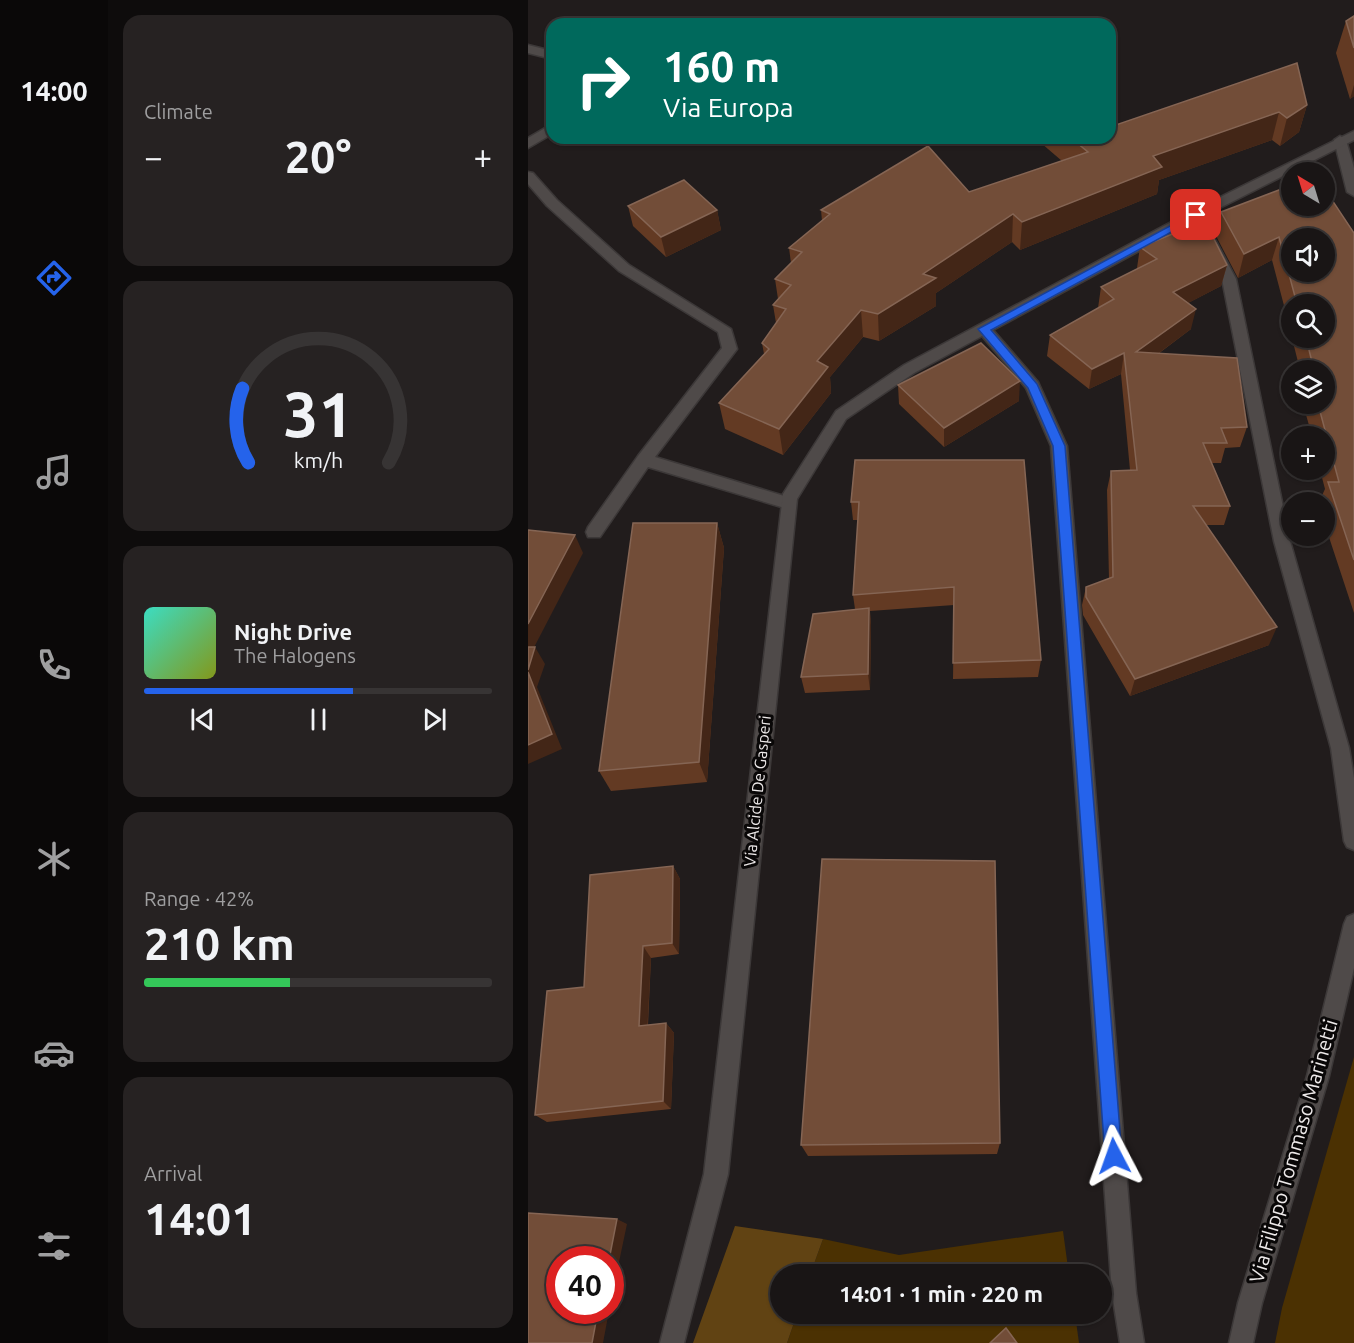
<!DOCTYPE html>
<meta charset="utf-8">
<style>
:root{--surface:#191515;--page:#262222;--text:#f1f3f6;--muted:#9f9fa0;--line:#373434;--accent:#2563eb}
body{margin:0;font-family:Ubuntu,sans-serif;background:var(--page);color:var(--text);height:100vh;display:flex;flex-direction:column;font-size:22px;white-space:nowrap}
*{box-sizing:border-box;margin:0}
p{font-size:20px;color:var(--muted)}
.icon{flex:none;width:33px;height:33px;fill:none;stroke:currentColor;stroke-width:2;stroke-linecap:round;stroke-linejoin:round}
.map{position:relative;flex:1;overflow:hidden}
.details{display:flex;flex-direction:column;gap:15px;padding:15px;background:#0e0c0c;width:420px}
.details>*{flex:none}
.hud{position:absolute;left:18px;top:18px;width:570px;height:126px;border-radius:18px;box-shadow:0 2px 4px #0004,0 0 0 2px var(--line);background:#00695c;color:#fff;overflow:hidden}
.needle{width:39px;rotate:322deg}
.tools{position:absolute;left:753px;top:162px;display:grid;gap:12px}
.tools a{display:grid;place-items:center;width:54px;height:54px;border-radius:50%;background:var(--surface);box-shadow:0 2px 4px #0004,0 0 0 2px var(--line);font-size:30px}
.speed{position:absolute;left:18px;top:1246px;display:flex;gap:12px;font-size:30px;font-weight:700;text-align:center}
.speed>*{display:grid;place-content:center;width:78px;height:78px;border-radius:50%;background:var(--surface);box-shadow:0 2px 4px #0004,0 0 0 2px var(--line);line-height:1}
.speed .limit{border:9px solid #d22;background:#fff;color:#111}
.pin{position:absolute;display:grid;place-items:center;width:51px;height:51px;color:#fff;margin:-26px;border-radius:12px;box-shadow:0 3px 9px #0006}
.me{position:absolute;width:66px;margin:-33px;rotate:356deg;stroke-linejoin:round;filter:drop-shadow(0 0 4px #0008)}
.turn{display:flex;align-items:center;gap:21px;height:126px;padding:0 18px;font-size:27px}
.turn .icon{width:78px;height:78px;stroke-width:2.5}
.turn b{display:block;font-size:42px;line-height:51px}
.big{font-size:45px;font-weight:700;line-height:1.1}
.details .card{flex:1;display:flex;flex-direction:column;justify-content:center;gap:9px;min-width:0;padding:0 21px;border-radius:18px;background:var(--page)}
.details .dial{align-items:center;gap:0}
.dial svg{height:156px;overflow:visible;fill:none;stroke:var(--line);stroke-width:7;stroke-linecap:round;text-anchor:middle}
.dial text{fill:var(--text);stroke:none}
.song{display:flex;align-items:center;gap:18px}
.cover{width:72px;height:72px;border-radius:9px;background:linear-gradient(135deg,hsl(170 70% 55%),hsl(70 70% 35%))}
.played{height:6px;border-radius:3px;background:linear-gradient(90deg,var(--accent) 60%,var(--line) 60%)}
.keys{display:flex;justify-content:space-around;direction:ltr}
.heat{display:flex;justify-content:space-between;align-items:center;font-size:33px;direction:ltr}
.charge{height:9px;border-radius:4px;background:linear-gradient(90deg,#34c759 42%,var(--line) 0)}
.trip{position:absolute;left:242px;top:1264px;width:342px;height:60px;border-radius:30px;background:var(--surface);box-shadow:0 2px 4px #0004,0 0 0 2px var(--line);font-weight:700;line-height:60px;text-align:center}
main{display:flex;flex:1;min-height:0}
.dock{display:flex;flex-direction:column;width:108px;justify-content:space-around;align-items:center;background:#0a0808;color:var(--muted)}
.dock .icon{width:42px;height:42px}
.dock .current{color:var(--accent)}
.dock b{font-size:27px;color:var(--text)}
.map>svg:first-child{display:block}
.green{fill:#4b3102}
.forest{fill:#614313}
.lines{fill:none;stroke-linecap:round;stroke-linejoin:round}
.lane-casing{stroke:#3c3838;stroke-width:3}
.secondary-casing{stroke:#3c3838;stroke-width:3}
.lane{fill:#4f4a49;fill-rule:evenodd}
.secondary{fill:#4f4a49;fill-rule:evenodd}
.wall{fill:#633a23}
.shaded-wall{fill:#432617}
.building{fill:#724d38;stroke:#856554;stroke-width:1.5;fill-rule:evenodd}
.route{fill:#2563eb;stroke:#184099;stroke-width:1.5}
.labels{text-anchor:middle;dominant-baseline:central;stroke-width:6;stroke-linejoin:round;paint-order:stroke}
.street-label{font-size:16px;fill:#ede9e9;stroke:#090707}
.near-street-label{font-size:20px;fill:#ede9e9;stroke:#090707}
</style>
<main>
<nav class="dock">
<b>14:00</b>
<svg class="icon current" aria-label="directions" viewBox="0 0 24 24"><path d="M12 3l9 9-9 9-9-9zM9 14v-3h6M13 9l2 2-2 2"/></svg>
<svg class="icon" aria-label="music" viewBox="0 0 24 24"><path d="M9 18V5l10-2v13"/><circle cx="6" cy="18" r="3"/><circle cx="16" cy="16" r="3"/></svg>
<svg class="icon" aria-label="phone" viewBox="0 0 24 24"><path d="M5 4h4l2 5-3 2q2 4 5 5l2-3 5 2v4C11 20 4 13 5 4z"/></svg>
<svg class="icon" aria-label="climate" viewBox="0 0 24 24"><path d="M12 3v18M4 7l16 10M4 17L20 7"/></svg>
<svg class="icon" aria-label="car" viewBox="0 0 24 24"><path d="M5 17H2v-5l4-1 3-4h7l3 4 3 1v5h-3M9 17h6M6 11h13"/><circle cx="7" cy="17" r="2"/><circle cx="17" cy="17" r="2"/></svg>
<svg class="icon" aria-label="filters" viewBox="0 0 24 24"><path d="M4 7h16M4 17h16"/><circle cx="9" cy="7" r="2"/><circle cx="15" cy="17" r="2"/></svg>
</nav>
<section class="details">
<div class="card"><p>Climate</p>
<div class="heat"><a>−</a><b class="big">20°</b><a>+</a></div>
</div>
<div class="card dial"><svg viewBox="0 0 100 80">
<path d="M14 69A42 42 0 1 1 86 69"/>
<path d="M14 69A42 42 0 0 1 11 31" stroke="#2563eb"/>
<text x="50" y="56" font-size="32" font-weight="700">31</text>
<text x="50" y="72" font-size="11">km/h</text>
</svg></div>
<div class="card">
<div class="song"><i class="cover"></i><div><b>Night Drive</b><p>The Halogens</p></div></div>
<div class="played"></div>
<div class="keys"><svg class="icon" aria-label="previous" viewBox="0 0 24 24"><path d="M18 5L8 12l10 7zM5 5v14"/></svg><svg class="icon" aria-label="pause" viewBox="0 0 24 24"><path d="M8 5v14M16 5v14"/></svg><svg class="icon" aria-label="next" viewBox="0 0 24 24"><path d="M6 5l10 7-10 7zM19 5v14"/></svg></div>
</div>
<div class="card"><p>Range · 42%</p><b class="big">210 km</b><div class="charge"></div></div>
<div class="card"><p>Arrival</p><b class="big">14:01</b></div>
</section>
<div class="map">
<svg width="826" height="1343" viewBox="0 0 826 1343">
<rect width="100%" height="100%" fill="#211c1c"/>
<g class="green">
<polygon points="826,1057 826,1343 747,1343 754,1308"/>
<polygon points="535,1231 541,1275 282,1275 295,1239 371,1255"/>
<polygon points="269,1314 547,1314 551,1343 259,1343"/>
</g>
<polygon class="forest" points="207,1226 295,1239 282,1275 252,1275 252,1314 269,1314 259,1343 165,1343"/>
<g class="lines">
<g class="lane-casing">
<g id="lane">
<polygon points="0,45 24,51 24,59 0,53"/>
<polygon points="24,124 24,134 0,148 0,138"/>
<polygon points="812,136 818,140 826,168 826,196 819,192 806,140"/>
<polygon points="0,172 5,173 29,200 101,265 203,329 209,349 127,457 266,499 268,503 266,507 260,509 120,467 72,537 60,537 58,532 60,527 110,456 194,348 190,332 91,271 19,206 0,184"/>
<polygon points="667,211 674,215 708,279 762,541 821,748 826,778 826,850 819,847 816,841 803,748 746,541 694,279 660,215"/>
<polygon points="826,914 826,968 801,1076 734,1303 725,1343 701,1343 710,1303 779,1076 816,924 819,917"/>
</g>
</g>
<g class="secondary-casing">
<polygon id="secondary" points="826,131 826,140 672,218 465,330 510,382 539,446 608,1293 616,1343 592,1343 584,1293 523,446 498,388 454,336 386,373 318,419 269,499 200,1174 156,1343 132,1343 176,1174 255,494 308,411 376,365 662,212"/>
</g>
<use href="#lane" class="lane"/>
<use href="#secondary" class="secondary"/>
</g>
<g class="wall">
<polygon points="826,16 826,96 822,99 808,53 818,21"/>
<polygon points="779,105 771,132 752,146 744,140 631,180 629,194 492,250 484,242 408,293 408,306 351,341 335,337 302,377 303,393 255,455 197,429 191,403 236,354 234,343 248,323 245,305 250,299 247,279 263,263 261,248 294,221 293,210 441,192 534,161 513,143 513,138 582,138 588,125"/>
<polygon points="798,191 826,233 826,613 796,522 796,502 791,502 797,489 792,470 796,470 796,436 784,436 775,404 796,404 796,370 772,370 764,338 796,338 796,304 764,304 764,336 744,260 710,278 688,236 693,212"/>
<polygon points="100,206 189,210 193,230 138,257 105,226"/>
<polygon points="612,247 699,265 693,286 660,303 663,329 630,354 719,427 712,447 697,448 693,463 684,463 702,506 696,525 678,525 741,645 602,696 555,615 554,605 558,587 581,579 579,490 583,471 602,470 593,374 561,389 519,356 522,335 570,308 573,287 610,269 609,268"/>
<polygon points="370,385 491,401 416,447 371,404"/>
<polygon points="327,460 513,660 510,677 425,679 426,605 342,611 343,625 342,690 277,693 273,677 327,609 325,595 330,520 325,520 323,502"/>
<polygon points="189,523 196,548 179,782 83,791 71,771"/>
<polygon points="145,866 152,879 151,954 123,958 120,1025 138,1023 146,1033 143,1109 19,1122 7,1115"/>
<polygon points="472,1143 469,1154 280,1156 273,1145"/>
</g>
<g class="shaded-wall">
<polygon points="826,85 826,96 822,99"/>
<polygon points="779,105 771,132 752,146 759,118"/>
<polygon points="751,112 744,140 631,180 629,194 492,250 494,222 625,156"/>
<polygon points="189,210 193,230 138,257 133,237"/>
<polygon points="485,214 484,242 408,293 408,306 351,341 350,314 395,274"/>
<polygon points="751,237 744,260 710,278 716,254"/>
<polygon points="699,265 693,286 641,313 645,292"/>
<polygon points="668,309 663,329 604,373 608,352"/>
<polygon points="333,310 335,337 302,377 303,393 255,455 251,429 289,361"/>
<polygon points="596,353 593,374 561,389 564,369"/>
<polygon points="492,381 491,401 416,447 416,428"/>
<polygon points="189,523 196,548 179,782 171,762"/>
<polygon points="47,535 55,553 0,659 0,624"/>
<polygon points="341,608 343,625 342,690 340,674"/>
<polygon points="749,627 741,645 602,696 607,679"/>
<polygon points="7,647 17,664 9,687 34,749 0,764 0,670"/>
<polygon points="145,866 152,879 151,954 144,943"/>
<polygon points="115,946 123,958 119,1035 111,1026"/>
<polygon points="138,1023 146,1033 143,1109 135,1101"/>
<polygon points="89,1219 99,1224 82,1305 82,1260 81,1260"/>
<polygon points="70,1311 81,1311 75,1343 64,1343"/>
</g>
<g class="building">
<polygon points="826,16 826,48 818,21"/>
<polygon points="769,63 779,105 759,118 751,112 625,156 634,167 494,222 485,214 395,274 408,278 350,314 333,310 289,361 300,367 251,429 191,403 241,349 234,343 258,309 245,305 263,285 247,279 274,252 261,248 302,214 293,210 400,146 441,192 560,152 543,138 582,138 582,120 588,125"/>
<polygon points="156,180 189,210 133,237 100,206"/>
<path d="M764,185v21h32v-20l2,5 28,42v327l-26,-78h11l-21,-78h6v-34h-10l-8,-32h18v-34h-27l-18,-67 -35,17 -23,-42zM764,238h32v34h-32z"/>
<polygon points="677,221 699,265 645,292 668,309 608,352 709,358 719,427 693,428 699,443 675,443 702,506 665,506 749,627 607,679 558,597 558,587 585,577 583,471 609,470 596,353 564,369 522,335 586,299 573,287 629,259 612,247"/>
<polygon points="453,343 492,381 416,428 370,385"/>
<polygon points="327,460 496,460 513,660 425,663 426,587 325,595 331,502 323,502"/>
<polygon points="105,523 189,523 171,762 71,771"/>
<polygon points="0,530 47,535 0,624"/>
<polygon points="341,608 340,674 273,677 285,614"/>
<polygon points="0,647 7,647 0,670"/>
<polygon points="0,672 24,734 0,745"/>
<polygon points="294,859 467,861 472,1143 273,1145"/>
<polygon points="145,866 144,943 115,946 111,1026 138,1023 135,1101 7,1115 19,991 56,987 62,875"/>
<polygon points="0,1213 89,1219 81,1260 32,1260 32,1311 70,1311 64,1343 0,1343"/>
<polygon points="478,1328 489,1343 462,1343"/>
</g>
<polygon class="route" points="668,212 673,215 671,217 463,330 509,384 537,446 594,1156 592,1162 586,1164 580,1162 577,1156 525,446 500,388 450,329"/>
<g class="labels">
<g class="street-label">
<text transform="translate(229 791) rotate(-84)">Via Alcide De Gasperi</text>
</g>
<g class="near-street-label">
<text transform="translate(765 1151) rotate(-74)">Via Filippo Tommaso Marinetti</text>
</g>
</g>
</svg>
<div class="tools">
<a><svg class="needle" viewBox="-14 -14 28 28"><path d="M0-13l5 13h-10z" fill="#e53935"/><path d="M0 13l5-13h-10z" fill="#9f9fa0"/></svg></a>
<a><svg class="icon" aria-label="sound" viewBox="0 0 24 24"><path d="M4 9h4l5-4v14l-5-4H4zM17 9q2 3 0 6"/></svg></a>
<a><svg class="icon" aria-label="search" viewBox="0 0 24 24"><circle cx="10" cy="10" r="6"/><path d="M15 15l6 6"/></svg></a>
<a><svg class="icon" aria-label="layers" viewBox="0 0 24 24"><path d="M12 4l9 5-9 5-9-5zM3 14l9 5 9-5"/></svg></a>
<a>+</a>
<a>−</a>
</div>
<div class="speed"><div class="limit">40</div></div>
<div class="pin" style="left:668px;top:215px;background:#d93025"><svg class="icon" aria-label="arrive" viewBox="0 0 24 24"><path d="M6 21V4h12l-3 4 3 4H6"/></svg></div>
<svg class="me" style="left:586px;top:1156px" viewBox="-20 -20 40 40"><path d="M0-17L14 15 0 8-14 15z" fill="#2563eb" stroke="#fff" stroke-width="4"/></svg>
<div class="trip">14:01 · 1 min · 220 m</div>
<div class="hud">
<div class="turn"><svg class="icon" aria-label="right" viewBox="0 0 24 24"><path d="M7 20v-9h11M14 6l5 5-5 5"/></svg><div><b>160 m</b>Via Europa</div></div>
</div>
</div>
</main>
